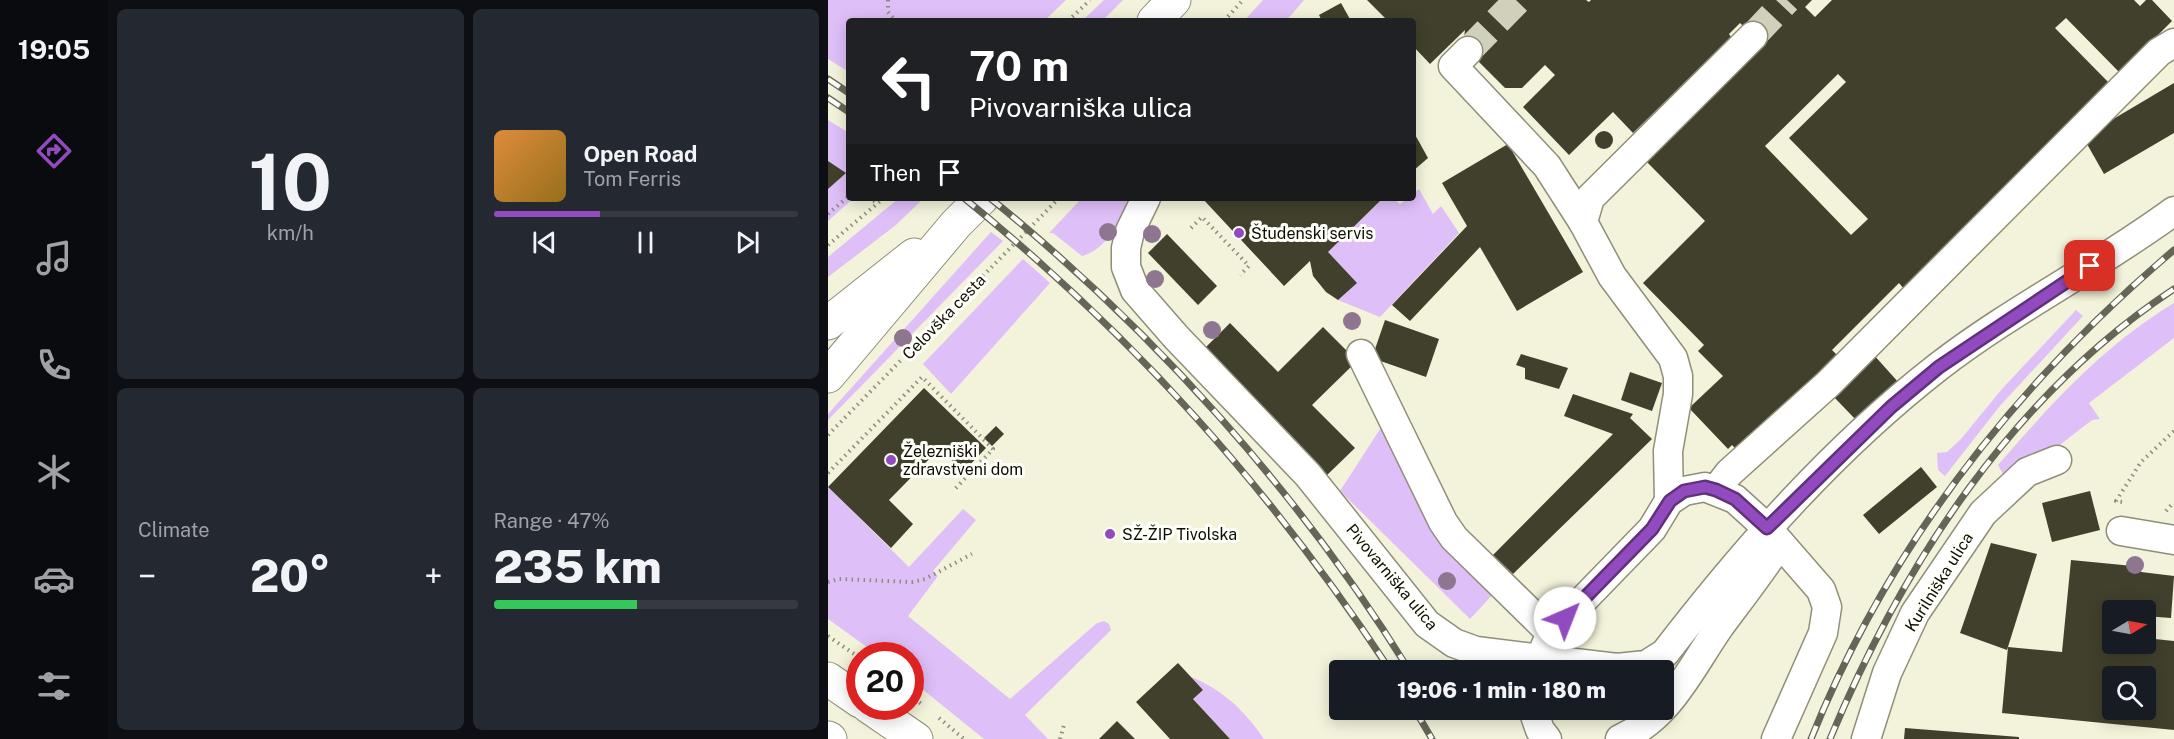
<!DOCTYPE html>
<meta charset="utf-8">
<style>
:root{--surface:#171b24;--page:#242831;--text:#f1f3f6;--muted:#9ea1a6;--line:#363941;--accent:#924bbe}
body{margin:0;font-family:"Public Sans",sans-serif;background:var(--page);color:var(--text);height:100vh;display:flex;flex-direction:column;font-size:22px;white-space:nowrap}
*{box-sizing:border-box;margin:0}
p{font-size:20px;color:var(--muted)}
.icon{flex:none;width:33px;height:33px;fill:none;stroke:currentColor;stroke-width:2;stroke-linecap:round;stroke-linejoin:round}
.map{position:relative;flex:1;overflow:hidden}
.sheet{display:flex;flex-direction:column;gap:9px;padding:9px;background:#0d0f14;width:720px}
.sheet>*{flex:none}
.hud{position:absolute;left:18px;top:18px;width:570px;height:183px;border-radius:6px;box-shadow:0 3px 15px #0003;background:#202124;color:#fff;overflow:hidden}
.needle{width:39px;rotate:80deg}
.tools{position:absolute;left:1274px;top:600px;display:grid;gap:12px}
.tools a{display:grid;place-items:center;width:54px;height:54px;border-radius:6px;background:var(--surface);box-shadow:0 3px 15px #0003;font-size:30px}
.speed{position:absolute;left:18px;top:642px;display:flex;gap:12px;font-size:30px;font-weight:700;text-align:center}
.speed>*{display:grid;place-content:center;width:78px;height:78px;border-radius:50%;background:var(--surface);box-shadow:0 3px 15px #0003;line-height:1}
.speed .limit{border:9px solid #d22;background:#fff;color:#111}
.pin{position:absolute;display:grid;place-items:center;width:51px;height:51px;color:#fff;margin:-26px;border-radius:12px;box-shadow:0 3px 9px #0006}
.me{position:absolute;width:66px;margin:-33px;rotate:44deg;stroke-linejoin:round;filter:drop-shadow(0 0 4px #0008)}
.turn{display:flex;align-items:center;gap:21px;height:126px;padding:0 24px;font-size:27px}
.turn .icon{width:78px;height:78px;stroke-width:2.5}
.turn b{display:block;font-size:42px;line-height:51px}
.then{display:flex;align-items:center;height:57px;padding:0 24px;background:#0003;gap:12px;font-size:22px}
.big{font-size:45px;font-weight:800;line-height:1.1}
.sheet .tile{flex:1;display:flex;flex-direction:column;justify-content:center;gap:9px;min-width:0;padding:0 21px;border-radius:9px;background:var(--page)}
.sheet .dial{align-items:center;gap:0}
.dial b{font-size:78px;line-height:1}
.song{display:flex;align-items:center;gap:18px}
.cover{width:72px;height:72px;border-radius:9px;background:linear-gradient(135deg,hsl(30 70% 55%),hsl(40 70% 35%))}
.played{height:6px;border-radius:3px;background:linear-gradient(90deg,var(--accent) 35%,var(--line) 35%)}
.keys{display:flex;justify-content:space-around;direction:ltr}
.heat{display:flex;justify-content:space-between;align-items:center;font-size:33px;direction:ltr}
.charge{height:9px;border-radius:4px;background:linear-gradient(90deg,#34c759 47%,var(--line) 0)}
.sheet .tiles{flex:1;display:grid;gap:9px;grid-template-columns:repeat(2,1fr)}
.trip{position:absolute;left:501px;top:660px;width:345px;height:60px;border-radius:6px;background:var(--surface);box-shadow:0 3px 15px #0003;font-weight:800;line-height:60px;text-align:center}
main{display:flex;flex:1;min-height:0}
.tabs{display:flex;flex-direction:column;width:108px;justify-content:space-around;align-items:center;background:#090b0e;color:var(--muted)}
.tabs .icon{width:42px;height:42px}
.tabs .current{color:var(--accent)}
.tabs b{font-size:27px;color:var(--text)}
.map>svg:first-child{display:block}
.green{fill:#dfbff8}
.building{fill:#40402c;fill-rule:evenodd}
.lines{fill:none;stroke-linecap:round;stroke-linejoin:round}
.minor-tunnel{stroke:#d0d0bb;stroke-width:28;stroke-dasharray:28 14;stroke-linecap:butt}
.minor-casing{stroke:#8f8f79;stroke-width:31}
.major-casing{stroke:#8f8f79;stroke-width:35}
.path{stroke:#8d8d7c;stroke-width:4;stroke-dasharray:1.5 4.5;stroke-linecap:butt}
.minor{stroke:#fff;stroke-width:28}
.major{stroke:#fff;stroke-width:33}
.rail-casing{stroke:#666658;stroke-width:7}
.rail{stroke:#fffffa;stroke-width:4.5;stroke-dasharray:14;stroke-linecap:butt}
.tree{fill:#8e7690}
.route-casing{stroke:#5f317c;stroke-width:15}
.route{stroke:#924bbe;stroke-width:10}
.poi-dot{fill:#924bbe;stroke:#fffffa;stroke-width:2}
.labels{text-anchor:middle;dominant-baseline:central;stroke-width:6;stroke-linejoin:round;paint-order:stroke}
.poi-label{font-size:16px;fill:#0d0d05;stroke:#fffffa;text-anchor:start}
.street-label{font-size:16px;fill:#0d0d05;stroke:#fffffa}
</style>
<main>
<nav class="tabs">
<b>19:05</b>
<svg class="icon current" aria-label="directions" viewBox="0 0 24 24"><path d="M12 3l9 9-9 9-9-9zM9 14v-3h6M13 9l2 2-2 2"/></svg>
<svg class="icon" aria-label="music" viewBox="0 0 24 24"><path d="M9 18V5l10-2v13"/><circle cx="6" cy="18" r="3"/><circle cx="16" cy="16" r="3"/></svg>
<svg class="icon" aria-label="phone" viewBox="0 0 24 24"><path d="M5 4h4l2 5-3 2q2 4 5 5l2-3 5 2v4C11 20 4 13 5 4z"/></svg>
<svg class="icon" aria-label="climate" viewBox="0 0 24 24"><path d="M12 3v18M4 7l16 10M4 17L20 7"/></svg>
<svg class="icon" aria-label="car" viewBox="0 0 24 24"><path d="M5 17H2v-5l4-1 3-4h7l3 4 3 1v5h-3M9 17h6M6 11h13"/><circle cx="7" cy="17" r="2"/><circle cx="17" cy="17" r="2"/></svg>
<svg class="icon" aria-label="filters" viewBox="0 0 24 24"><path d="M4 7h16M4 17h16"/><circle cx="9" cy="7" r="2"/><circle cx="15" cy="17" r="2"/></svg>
</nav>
<section class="sheet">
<div class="tiles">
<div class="tile dial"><b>10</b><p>km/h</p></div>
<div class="tile">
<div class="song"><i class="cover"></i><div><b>Open Road</b><p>Tom Ferris</p></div></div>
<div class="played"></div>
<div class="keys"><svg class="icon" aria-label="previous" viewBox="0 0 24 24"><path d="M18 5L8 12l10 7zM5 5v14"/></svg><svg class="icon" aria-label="pause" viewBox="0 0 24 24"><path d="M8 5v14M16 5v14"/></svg><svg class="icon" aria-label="next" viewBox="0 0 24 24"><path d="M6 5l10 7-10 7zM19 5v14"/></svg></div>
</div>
<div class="tile"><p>Climate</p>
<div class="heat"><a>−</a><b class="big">20°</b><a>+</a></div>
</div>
<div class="tile"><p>Range · 47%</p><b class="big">235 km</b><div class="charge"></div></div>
</div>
</section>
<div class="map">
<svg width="1346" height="739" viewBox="0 0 1346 739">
<rect width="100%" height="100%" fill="#f3f3db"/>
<g class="green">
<polygon points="0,0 238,0 216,21 21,21 21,72 0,59"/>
<polygon points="276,0 295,0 274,21 254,21"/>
<polygon points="435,0 476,0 458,21 416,21"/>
<polygon points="0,120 18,131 21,128 21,198 26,198 0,221"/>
<polygon points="591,189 605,214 613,206 631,233 552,317 510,300 500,252 555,198 565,198 572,204 580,198 585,198 585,194"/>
<polygon points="71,198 96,198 68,225 0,277 0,257"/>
<path d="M254,198h54c-12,19 -31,53 -54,58l-29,-23h-4z"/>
<polygon points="163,232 175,241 0,420 0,414"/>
<polygon points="195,259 222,283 123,394 95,364"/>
<path d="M1346,303v35l-85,65 11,16 -8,1 -40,31 -48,25 -6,-11c53,-61 106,-120 176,-162z"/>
<polygon points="1248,310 1255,316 1171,407 1117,476 1110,470 1109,453 1119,452 1133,439 1173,390"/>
<polygon points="556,423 667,592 642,619 512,491"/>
<polygon points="0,487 81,567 135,509 148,520 105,571 110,576 80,616 182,699 269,623 276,621 281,624 283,630 279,634 197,715 220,739 156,739 83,680 82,656 50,655 0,619"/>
<path d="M361,676c33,13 55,34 75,63h-34l-37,-40 10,-9z"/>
</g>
<g class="building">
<path d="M539,0h219l3,2 2,-2h221l-7,7 10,10 17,-17h302l6,6 6,-6h6l20,21 -52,52 -54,-55 -11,10 56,57 -207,204 -5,-6 -67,67 8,8 -7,39 -78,73 -23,-25 -4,4 -39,-41 34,-32 -25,-25 6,-6 -61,-62 62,-62 -58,-59 116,-115 -23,-24 -11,11 2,3 -98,96 -20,-21 -44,43 -46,-48 32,-32 -10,-10 -23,23h-17l-42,-42 2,-16 -35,34 -17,-18v-25h-25zM1010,74l8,8 -57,56 79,81 -17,16 -86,-89z"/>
<polygon points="513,3 523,21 494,21 491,15"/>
<polygon points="1346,83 1346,133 1276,174 1255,137"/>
<polygon points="585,131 600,158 585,171"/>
<circle cx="776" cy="140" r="9"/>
<polygon points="680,144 755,272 689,311 652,247 582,321 564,305 639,226 614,183"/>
<polygon points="0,161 18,173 0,189"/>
<polygon points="374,198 555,198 500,252 529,283 510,300 498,292 485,276 482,261 456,286"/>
<polygon points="339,234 389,286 370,305 320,253"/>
<polygon points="557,320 611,339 598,377 544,358"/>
<polygon points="402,323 450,372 495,327 529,361 484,405 527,448 498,476 375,350"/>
<polygon points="693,354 740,368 731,389 697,379 697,368 688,365"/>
<polygon points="1045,354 1071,383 1030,422 1003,394"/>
<polygon points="802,372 834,383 824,411 793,400"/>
<polygon points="96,388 158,448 135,472 112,448 61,500 85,524 63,548 0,487"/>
<polygon points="745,394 805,414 802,418 824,439 685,574 665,555 785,434 736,416"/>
<polygon points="168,426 176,434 164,446 156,438"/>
<polygon points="1093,467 1109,487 1051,534 1035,515"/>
<polygon points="1262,491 1272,530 1224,542 1214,503"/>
<polygon points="1163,543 1209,554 1179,650 1132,633"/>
<path d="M1243,560l62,6v5l41,5 -3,42 -26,-2v-6l-41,2 -2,22 10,1v9h33v-6l29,3v89l-172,-17 6,-66 54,5zM1284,676h33v34h-33z"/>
<polygon points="350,663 375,690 365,699 402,739 342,739 308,702"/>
<polygon points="289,721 307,739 271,739"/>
<polygon points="1077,728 1191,737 1191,739 1076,739"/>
</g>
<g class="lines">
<g class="minor-tunnel">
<polyline points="925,36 959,0"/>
<polyline points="640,51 690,0"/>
</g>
<g class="minor-casing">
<g id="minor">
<polyline points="640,51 625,66 719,166 755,222 784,276 845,358 850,376 850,394 840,451 841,501"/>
<path d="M318,198l-16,33 -4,17v19l9,23 41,47 132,138 119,149 27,19 22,8 141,17 29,-3 19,-12c80,-104 169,-205 273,-286 75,-58 160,-100 236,-156"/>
<polyline points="755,222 762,198 925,36"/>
<polyline points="533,354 615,522 626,538 723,633"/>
<polyline points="888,490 901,473 1000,384 1316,67 1331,52 1346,43"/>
<polyline points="1293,531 1346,540"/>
<polyline points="707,670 723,633 824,529 841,501 856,491 877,487 907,499 939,528 993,590 999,607 995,633 948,739"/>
<polyline points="705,710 712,730 719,739"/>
<path d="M792,739c50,-22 70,-70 100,-113 20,-27 41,-54 60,-83"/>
<polyline points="1038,739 1059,673 1087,613 1155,513 1199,472 1229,460"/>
</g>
</g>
<g class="major-casing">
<g id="major">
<polyline points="326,21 346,0"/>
<polyline points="0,323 86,255"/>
<polyline points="0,376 128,224 154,198"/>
<polyline points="0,679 32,701"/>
<polyline points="40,706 88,739"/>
<polyline points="0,738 2,739"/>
</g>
</g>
<g class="path">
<polyline points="60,0 60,12 68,21"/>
<polyline points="240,21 262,0"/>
<polyline points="396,21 415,0"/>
<polyline points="40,198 50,203"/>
<polyline points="0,214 21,196"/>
<polyline points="363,228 374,217 421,266 412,275"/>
<polyline points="0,245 56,198"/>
<polyline points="0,435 231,198"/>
<polyline points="0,473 94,377 165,449 125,491"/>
<polyline points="1294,502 1288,501 1313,462 1346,431"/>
<polyline points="1338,511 1346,502"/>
<polyline points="0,582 11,579 85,582 97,579 144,554"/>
<polyline points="0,636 32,658"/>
<polyline points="82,695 96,706"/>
<polyline points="111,718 136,739"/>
<polyline points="232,739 236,725"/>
</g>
<use href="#minor" class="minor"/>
<use href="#major" class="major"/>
<g class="rail-casing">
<g id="rail">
<polyline points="0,79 21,93"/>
<polyline points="0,98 21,112"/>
<path d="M136,198c170,138 306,290 426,472"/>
<path d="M162,198c163,132 309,294 419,472"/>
<polyline points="587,710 604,739"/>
<path d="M983,739c78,-194 205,-355 363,-489"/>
<path d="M1002,739c73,-175 183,-344 344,-450"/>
</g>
</g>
<use href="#rail" class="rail"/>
</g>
<g class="tree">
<circle cx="280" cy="232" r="9"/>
<circle cx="324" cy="234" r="9"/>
<circle cx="327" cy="279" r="9"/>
<circle cx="524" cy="321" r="9"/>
<circle cx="384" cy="330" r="9"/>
<circle cx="75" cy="338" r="9"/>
<circle cx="1307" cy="565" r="9"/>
<circle cx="619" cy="581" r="9"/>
</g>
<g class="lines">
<g class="route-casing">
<polyline id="route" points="737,618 824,529 842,501 856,491 877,487 888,490 907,499 939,528 1063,407 1111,367 1262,266"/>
</g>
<use href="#route" class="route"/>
</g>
<g class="poi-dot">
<circle cx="411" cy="233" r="6"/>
<circle cx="63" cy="460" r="6"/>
<circle cx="282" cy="534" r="6"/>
</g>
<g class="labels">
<g class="poi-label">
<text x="423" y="233">Študenski servis</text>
<text x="75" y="451">Železniški<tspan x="75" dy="18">zdravstveni dom</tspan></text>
<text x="294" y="534">SŽ-ŽIP Tivolska</text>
</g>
<g class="street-label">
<text transform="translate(116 317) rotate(-46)">Celovška cesta</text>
<text transform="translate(564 577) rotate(50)">Pivovarniška ulica</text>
<text transform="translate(1111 582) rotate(-58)">Kurilniška ulica</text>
</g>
</g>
</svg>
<div class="tools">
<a><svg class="needle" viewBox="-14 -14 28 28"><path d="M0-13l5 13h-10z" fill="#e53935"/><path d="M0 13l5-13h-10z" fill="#9ea1a6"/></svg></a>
<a><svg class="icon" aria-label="search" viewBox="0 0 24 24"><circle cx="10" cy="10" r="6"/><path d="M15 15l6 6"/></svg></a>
</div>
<div class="speed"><div class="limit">20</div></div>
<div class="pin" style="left:1262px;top:266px;background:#d93025"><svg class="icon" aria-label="arrive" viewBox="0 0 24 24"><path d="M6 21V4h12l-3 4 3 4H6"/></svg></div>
<svg class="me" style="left:737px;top:618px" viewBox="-20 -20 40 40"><circle r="19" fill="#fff"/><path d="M0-13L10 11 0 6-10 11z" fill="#924bbe"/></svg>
<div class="trip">19:06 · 1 min · 180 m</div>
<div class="hud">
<div class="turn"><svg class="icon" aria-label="left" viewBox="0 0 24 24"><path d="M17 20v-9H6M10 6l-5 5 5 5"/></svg><div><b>70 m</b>Pivovarniška ulica</div></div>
<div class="then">Then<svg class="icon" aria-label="arrive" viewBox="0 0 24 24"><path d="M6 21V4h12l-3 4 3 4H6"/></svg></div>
</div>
</div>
</main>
